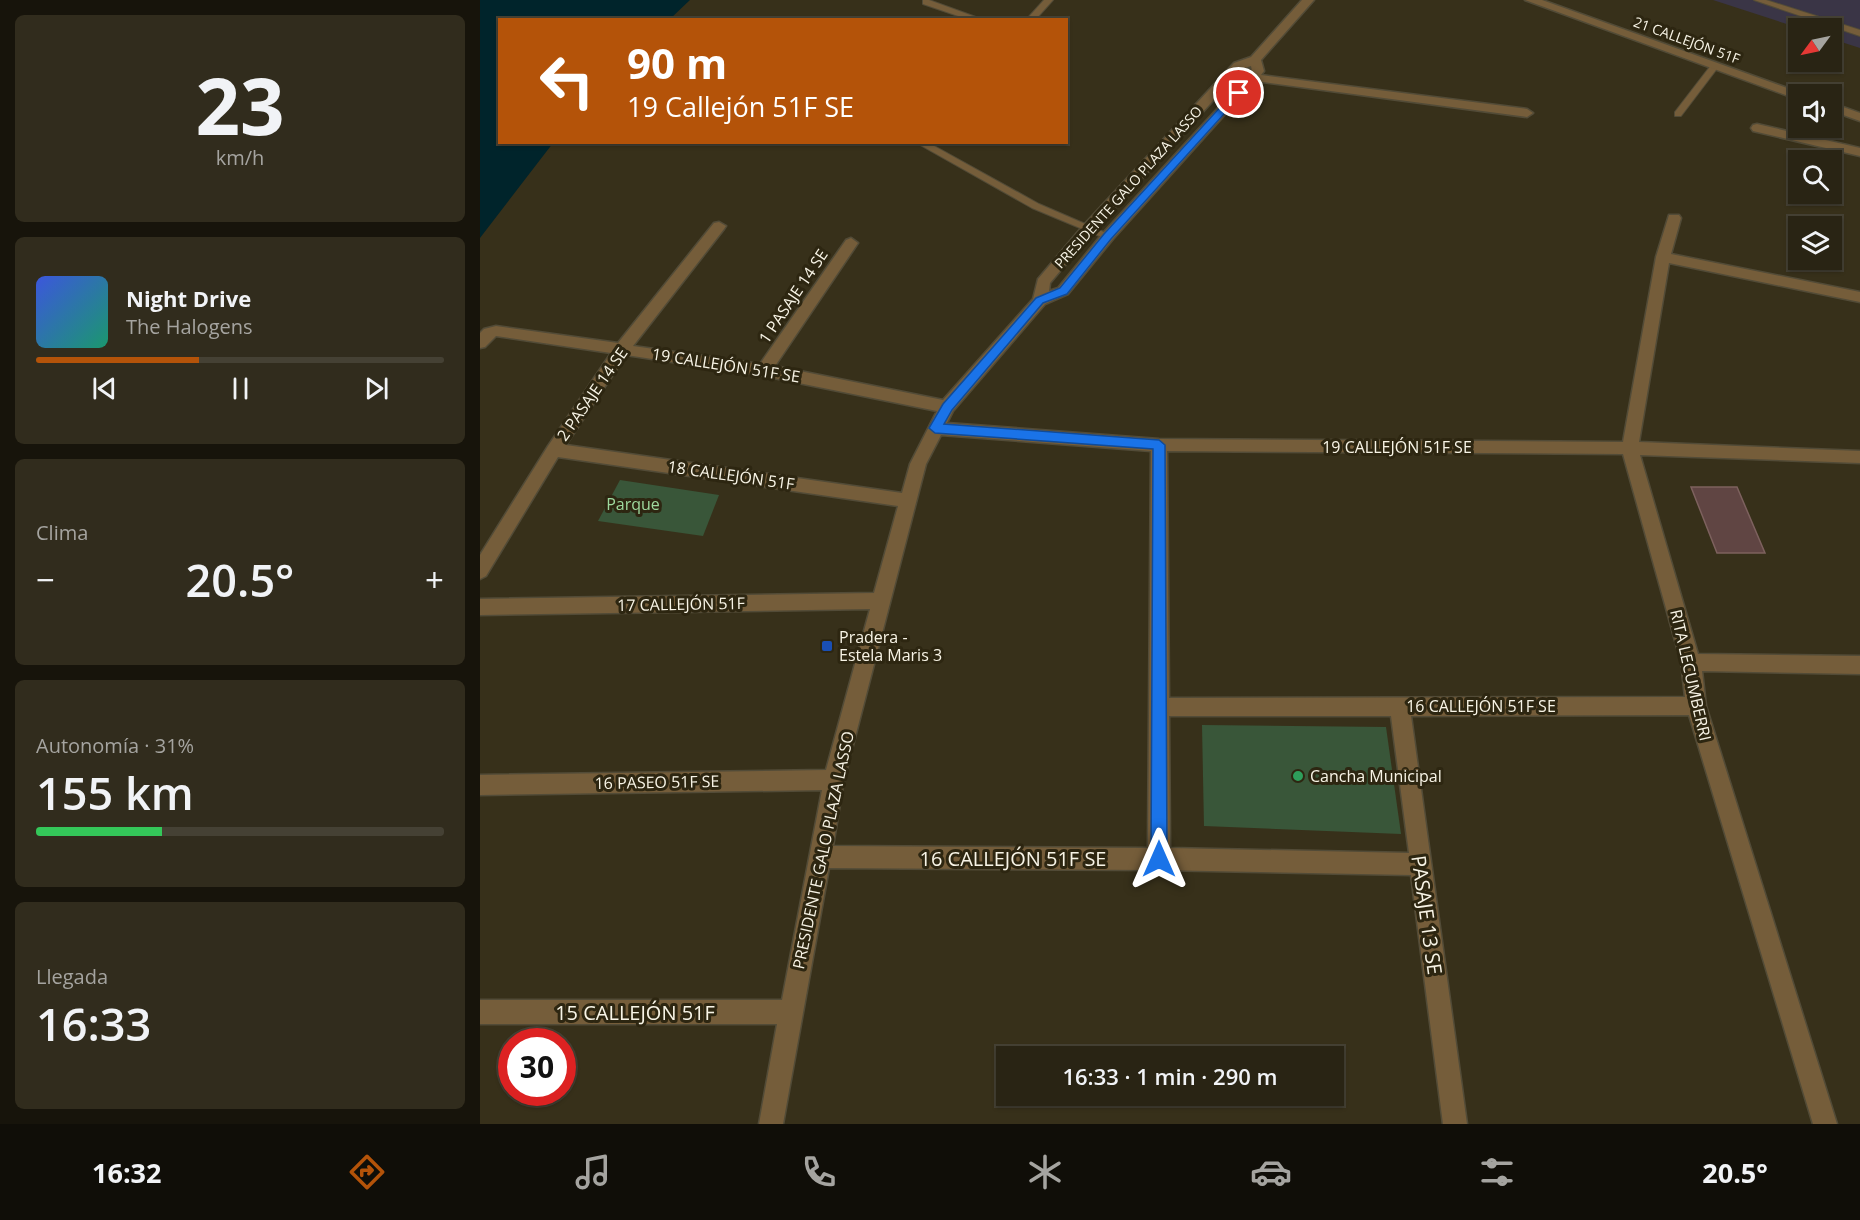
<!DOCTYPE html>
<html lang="es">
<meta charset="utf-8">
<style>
:root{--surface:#292414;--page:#312c1d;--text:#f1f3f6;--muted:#a5a4a0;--line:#454134;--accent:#b45309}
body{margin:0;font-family:"Open Sans",sans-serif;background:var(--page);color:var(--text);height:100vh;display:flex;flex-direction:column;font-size:22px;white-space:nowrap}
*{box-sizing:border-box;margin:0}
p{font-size:20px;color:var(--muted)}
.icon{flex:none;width:33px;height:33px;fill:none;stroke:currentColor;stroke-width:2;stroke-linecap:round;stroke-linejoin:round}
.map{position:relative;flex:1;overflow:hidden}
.panel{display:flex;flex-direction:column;gap:15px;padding:15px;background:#17140b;width:480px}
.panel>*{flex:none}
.top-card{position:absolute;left:18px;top:18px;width:570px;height:126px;border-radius:0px;box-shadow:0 2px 4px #0004,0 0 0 2px var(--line);background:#b45309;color:#fff;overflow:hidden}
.needle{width:39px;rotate:237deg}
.fabs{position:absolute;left:1308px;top:18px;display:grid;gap:12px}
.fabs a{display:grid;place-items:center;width:54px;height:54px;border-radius:0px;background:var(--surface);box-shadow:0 2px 4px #0004,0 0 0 2px var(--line);font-size:30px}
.speed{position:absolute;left:18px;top:1028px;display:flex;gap:12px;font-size:30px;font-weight:700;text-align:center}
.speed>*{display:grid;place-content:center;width:78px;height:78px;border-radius:50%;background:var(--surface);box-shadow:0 2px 4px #0004,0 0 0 2px var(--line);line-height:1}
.speed .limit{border:9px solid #d22;background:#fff;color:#111}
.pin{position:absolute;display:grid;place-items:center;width:51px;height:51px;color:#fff;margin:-26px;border:3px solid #fff;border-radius:50%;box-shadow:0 2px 6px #0007}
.me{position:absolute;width:66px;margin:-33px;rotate:0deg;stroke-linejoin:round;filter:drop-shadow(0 0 4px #0008)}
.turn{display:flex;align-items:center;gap:21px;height:126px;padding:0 30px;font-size:27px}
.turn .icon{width:78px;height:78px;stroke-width:2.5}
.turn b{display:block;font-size:42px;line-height:51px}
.big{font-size:45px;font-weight:600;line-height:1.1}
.panel .card{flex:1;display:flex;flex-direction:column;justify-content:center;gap:9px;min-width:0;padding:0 21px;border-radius:9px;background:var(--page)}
.panel .dial{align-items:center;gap:0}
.dial b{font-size:78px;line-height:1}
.song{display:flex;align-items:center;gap:18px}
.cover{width:72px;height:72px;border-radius:9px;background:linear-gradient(135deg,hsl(230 70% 55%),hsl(160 70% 35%))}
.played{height:6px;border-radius:3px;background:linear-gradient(90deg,var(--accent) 40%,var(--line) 40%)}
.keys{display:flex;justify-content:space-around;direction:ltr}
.heat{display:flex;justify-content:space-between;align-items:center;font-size:33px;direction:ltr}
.charge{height:9px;border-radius:4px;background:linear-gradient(90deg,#34c759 31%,var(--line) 0)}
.trip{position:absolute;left:516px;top:1046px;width:348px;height:60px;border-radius:0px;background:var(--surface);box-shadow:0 2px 4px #0004,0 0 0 2px var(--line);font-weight:600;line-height:60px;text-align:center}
.tab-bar{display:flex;height:96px;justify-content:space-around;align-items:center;background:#100e08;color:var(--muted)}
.tab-bar .icon{width:42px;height:42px}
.tab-bar .selected{color:var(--accent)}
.tab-bar b{font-size:27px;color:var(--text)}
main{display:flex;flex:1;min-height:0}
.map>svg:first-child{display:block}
.commercial{fill:#3a3546}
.green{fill:#395639}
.water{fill:#00242b}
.building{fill:#604543;stroke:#7d615e;stroke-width:1.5}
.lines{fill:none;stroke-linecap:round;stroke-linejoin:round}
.lane-casing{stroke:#524b37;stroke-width:2}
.street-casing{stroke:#524b37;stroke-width:3}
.lane{fill:#755d3a;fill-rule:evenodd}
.street{fill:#755d3a;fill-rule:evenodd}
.route{fill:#1a73e8;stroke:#114b97;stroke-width:1.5}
.transit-dot{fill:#1a4fb4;stroke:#2d2611;stroke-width:2}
.leisure-dot{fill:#2e9e5b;stroke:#2d2611;stroke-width:2}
.labels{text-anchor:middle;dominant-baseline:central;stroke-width:6;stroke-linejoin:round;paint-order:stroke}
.far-street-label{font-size:14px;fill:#f8f4e6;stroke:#2d2611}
.street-label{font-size:16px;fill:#f8f4e6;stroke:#2d2611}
.park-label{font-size:16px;fill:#9ed99e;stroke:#2d2611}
.poi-label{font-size:16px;fill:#f8f4e6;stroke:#2d2611;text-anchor:start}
.near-street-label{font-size:20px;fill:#f8f4e6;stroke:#2d2611}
</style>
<main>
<section class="panel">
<div class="card dial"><b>23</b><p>km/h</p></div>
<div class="card">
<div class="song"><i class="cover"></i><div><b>Night Drive</b><p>The Halogens</p></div></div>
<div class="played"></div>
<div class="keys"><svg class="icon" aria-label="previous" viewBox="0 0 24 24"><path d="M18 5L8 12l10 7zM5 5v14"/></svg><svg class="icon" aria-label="pause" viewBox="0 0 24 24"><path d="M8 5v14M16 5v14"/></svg><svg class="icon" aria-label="next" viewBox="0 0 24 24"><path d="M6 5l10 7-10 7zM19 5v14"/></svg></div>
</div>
<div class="card"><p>Clima</p>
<div class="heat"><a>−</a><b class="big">20.5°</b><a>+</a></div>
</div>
<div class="card"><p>Autonomía · 31%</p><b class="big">155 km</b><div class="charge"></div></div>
<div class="card"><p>Llegada</p><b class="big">16:33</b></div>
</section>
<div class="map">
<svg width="1380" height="1124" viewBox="0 0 1380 1124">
<rect width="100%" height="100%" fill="#37301a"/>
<polygon class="commercial" points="1233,0 1380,0 1380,48 1352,39 1352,28 1319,28"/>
<g class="green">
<polygon points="140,480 239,495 223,536 118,521"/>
<polygon points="722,725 906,727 921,834 724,826"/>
</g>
<polygon class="water" points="0,0 210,0 190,19 20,20 20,142 73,143 0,238"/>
<polygon class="building" points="1211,487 1257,487 1285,553 1237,553"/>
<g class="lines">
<g class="lane-casing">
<g id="lane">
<polygon points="443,0 449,0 504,20 490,20 443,4"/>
<polygon points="564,0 573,0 555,20 546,20"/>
<polygon points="1274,0 1286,0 1380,30 1380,36"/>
<polygon points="1232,64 1239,66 1201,116 1195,116 1195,112"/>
<polygon points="435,142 447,142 559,204 633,236 628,239 624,238 552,208"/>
</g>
</g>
<g class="street-casing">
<g id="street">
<path d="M822,0h12l-53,60 3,11 -3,4 266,34 6,4 -6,4 -272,-36 -142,158 -45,55 -23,10 -92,107 -6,12 212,16 464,3 33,-185 13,-42h10l2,3 -10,36 189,38v10l-191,-39 -30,179 221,9v12l-220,-8 58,199 162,2v18l-158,-3 4,35 131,418h-24l-124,-409 -278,1 56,408h-24l-32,-249 -252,-5 -330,-2 -46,256h-24l18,-100h-297v-24h302l40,-210 -342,5v-20l346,-5 44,-161 -390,6v-16l394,-6 24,-87 -340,-49 -72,119 -6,3v-24l68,-109 63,-93 -115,-17 -11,11 -5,1v-15l4,-4 12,-3 122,17 96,-120 5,-1 7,4 -2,3 -91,117 127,18 86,-124 5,-2 7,5 -83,123 168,34 90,-101 5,-20 44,-52 152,-164 17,-6zM771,66l1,5 -149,162 -45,55 -9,3 1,-8 42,-50 150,-164zM146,355l138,21 173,35 -27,53 -8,29 -336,-48zM461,435l210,16 -3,397 -315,-2 11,-66 82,-316zM687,451l456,3 58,208 4,35 -516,1zM689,716h222l18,137 -239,-5z"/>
<polygon points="1045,0 1062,0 1324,94 1318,94 1318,99 1314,98"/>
<polygon points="1352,103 1380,113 1380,121 1352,111"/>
<polygon points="1277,124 1380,148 1380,156 1273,131 1271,128 1273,125"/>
</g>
</g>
<use href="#lane" class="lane"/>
<use href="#street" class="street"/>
</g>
<polygon class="route" points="755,91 763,93 631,239 587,294 563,303 472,410 464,424 679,440 685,445 687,859 685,865 679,867 673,865 671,859 673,449 455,433 449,428 463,404 556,298 580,288 624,234"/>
<rect class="transit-dot" x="341" y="640" width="12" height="12" rx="3"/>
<circle class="leisure-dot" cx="818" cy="776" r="6"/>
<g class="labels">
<g class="far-street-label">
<text transform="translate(1207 40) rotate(20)">21 CALLEJÓN 51F</text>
<text transform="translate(648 187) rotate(-48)">PRESIDENTE GALO PLAZA LASSO</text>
</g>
<g class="street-label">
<text transform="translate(313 296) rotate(-56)">1 PASAJE 14 SE</text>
<text transform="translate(246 365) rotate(9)">19 CALLEJÓN 51F SE</text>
<text transform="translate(112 394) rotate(-55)">2 PASAJE 14 SE</text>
<text x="917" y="447">19 CALLEJÓN 51F SE</text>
<text transform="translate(251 475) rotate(8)">18 CALLEJÓN 51F</text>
<text transform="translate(201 604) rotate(-1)">17 CALLEJÓN 51F</text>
<text transform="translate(1211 675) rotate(77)">RITA LECUMBERRI</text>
<text x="1001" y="706">16 CALLEJÓN 51F SE</text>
<text transform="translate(177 782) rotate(-1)">16 PASEO 51F SE</text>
<text transform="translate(343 850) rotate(-78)">PRESIDENTE GALO PLAZA LASSO</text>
</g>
<g class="park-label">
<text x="153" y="504">Parque</text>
</g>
<g class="poi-label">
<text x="359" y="637">Pradera -<tspan x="359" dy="18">Estela Maris 3</tspan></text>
<text x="830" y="776">Cancha Municipal</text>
</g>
<g class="near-street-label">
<text x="533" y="858">16 CALLEJÓN 51F SE</text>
<text transform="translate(947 915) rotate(82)">PASAJE 13 SE</text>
<text x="155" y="1012">15 CALLEJÓN 51F</text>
</g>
</g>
</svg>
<div class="fabs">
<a><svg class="needle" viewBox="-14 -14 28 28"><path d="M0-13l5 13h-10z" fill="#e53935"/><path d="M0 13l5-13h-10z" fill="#a5a4a0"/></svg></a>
<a><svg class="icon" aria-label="sound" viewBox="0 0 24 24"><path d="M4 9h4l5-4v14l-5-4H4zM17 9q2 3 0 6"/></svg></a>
<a><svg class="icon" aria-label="search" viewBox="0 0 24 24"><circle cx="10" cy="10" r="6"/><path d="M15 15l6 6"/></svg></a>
<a><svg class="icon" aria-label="layers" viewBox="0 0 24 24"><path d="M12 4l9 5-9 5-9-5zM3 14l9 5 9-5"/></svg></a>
</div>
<div class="speed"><div class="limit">30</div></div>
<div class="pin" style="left:759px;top:93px;background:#d93025"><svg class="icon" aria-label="arrive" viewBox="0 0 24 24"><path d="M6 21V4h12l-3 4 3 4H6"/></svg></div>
<svg class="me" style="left:679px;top:859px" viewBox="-20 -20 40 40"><path d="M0-17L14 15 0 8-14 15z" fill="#1a73e8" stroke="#fff" stroke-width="4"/></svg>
<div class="trip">16:33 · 1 min · 290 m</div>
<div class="top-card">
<div class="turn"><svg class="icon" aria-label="left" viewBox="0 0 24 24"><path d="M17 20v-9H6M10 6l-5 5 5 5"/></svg><div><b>90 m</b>19 Callejón 51F SE</div></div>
</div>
</div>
</main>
<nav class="tab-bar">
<b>16:32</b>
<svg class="icon selected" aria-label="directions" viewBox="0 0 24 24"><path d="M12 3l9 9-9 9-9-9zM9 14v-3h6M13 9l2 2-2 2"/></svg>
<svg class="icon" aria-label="music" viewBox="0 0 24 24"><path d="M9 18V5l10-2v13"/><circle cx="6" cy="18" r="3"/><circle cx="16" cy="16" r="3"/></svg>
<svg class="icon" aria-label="phone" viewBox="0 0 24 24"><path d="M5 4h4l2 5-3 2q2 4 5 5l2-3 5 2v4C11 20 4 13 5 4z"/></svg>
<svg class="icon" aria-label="climate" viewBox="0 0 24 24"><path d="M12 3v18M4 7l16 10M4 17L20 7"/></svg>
<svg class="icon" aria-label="car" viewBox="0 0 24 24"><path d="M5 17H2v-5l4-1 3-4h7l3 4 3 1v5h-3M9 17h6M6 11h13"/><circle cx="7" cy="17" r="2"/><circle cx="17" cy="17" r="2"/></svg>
<svg class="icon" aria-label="filters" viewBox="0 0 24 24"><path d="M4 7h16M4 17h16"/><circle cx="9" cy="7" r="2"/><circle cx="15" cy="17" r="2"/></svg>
<b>20.5°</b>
</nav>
